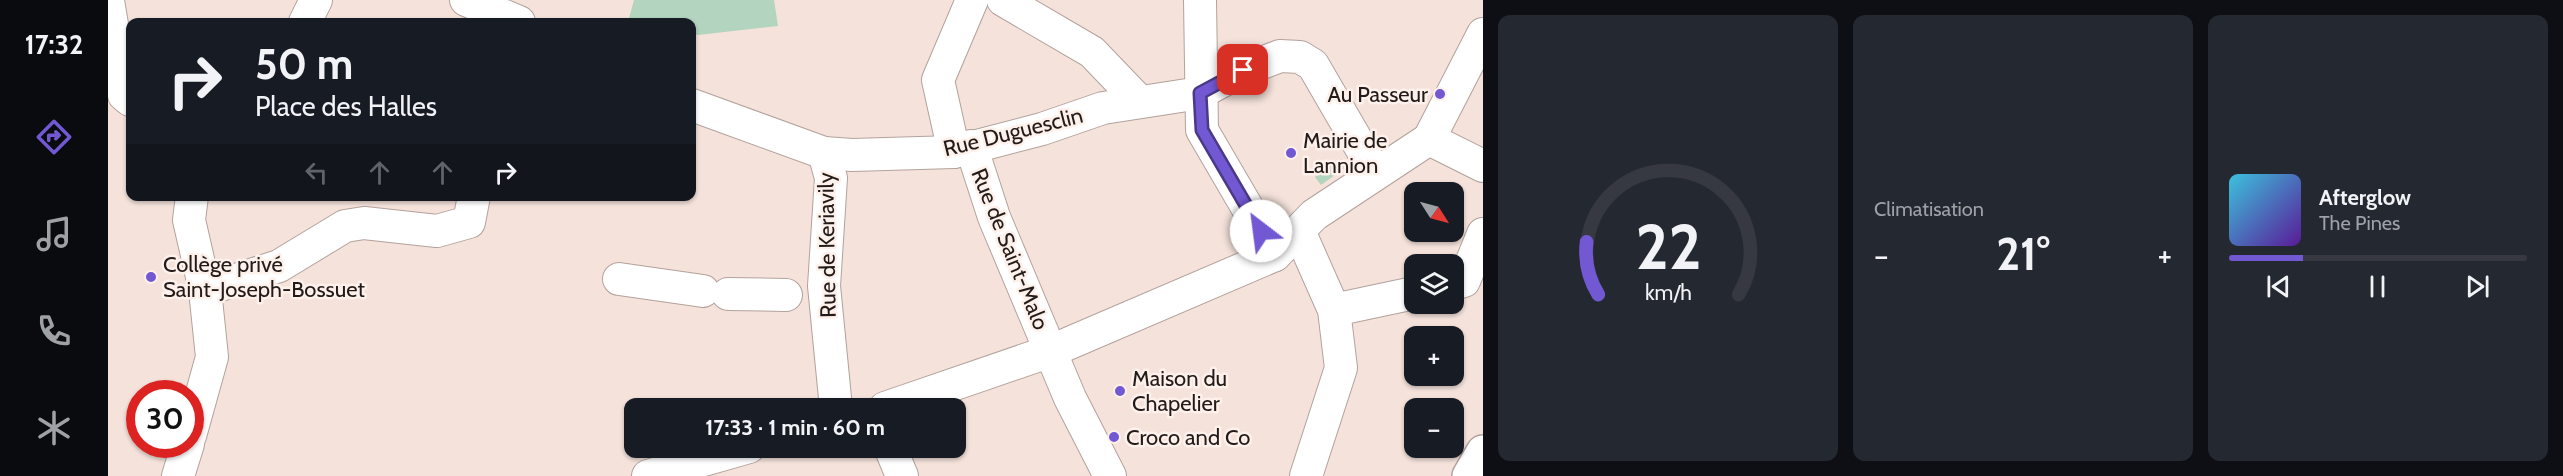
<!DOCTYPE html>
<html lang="fr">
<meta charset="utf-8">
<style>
:root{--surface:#171b24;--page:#242831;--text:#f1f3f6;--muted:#9ea1a6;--line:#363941;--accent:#7258d2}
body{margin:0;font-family:Cabin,sans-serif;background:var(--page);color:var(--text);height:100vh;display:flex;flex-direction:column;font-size:22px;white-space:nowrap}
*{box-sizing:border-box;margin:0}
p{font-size:20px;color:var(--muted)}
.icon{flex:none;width:33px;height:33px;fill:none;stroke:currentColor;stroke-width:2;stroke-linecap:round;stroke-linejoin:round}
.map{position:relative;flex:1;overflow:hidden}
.sheet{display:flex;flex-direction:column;gap:15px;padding:15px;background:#0d0f14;width:1080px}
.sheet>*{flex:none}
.banner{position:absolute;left:18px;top:18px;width:570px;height:183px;border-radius:12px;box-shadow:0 2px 4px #0004;background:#171b24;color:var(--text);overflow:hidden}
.needle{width:39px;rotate:126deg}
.buttons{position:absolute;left:1296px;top:182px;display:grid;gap:12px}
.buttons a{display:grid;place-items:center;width:60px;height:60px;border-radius:12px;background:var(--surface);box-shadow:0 2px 4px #0004;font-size:30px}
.speed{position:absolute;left:18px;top:380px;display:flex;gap:12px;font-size:30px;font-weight:700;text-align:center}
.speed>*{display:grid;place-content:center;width:78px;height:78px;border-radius:50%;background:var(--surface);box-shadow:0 2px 4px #0004;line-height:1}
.speed .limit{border:9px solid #d22;background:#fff;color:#111}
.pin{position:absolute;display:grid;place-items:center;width:51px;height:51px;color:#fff;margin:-26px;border-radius:12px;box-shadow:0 3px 9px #0006}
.me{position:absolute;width:66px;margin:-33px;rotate:330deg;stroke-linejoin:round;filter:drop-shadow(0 0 4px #0008)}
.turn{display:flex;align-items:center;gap:21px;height:126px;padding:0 30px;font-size:27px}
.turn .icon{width:78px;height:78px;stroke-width:2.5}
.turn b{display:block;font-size:42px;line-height:51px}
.lanes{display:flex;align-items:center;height:57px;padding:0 30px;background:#0003;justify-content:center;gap:30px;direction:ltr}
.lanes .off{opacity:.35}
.big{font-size:45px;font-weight:700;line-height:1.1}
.sheet .card{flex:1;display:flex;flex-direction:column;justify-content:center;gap:9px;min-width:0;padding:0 21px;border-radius:12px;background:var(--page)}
.sheet .dial{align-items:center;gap:0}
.dial svg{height:156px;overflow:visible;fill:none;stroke:var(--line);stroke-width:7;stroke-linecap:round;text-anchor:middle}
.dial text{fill:var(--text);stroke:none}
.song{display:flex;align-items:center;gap:18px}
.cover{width:72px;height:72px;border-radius:9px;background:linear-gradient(135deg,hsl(190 70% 55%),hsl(270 70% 35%))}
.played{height:6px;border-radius:3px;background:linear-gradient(90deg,var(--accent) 25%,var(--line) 25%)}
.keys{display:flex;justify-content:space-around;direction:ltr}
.heat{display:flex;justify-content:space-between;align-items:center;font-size:33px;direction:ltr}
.sheet .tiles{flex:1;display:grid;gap:15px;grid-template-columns:repeat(3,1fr)}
.trip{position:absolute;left:516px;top:398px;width:342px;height:60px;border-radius:12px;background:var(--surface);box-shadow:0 2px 4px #0004;font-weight:700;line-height:60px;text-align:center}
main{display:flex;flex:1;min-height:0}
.tabs{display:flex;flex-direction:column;width:108px;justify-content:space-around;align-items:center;background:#090b0e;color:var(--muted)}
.tabs .icon{width:42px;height:42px}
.tabs .selected{color:var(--accent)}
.tabs b{font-size:27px;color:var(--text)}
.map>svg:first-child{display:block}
.green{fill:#b3d4bf}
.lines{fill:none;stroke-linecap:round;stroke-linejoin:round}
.minor-casing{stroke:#b3a29c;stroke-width:34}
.major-casing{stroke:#b3a29c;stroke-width:36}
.minor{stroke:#fff;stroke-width:32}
.major{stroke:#fff;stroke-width:33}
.route-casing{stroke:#4a3988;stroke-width:15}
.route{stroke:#7258d2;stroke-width:10}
.poi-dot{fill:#7258d2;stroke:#fef0ea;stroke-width:2}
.labels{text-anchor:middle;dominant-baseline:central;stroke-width:5;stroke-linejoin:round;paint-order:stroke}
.poi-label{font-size:22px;fill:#221b19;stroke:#fef0ea;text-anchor:start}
.street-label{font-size:22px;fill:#221b19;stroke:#fef0ea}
</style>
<main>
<nav class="tabs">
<b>17:32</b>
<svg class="icon selected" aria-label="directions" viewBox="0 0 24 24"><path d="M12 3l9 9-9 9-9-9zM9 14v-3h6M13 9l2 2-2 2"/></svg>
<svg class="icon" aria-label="music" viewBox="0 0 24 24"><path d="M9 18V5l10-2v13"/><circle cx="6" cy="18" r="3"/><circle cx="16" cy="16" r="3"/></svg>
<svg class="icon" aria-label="phone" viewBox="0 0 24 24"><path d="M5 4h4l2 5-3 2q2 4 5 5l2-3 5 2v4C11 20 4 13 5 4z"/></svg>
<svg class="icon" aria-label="climate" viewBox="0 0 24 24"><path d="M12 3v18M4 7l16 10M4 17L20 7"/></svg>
</nav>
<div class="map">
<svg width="1375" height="476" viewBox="0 0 1375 476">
<rect width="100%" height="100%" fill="#f4e2db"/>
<g class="green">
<polygon points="526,0 666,0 670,26 590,35 584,34 584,22 520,22"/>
<polygon points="1233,159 1238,167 1213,185 1207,177"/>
</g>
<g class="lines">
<g class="minor-casing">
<g id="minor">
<polyline points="358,0 411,22"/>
<polyline points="895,0 984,52 1031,101"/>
<polyline points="1092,0 1094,130 1167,255"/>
<polyline points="0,1 16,95 22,100"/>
<polyline points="197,22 208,0"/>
<polyline points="584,105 716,153 744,155 846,152 934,129 995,108 1092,93 1135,70 1172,56 1192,57 1205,65 1267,172"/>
<polyline points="1321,139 1375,34"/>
<polyline points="1321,139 1375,166"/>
<polyline points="863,146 886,217 962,398 1002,476"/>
<polyline points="846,152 830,80 864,0"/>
<polyline points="716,153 723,178 716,286 728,408"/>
<polyline points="1191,231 1226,310 1233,368 1198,476"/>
<polyline points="511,279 595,291"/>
<polyline points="1346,284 1356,281 1375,234"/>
<polyline points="97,290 171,266 237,226 256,223 329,231 361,222 366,196"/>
<polyline points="620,294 678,295"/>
<polyline points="1226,310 1306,293"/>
<polyline points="777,408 943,351 1167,255 1206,215 1321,139"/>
<polyline points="82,436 104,357 97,290 81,220 84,196"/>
<polyline points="782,447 794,476"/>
<polyline points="70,476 80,444"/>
<polyline points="540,476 641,447"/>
</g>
</g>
<g class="major-casing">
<polyline id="major" points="1361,476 1375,452"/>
</g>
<use href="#minor" class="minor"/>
<use href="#major" class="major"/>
</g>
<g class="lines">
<g class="route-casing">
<polyline id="route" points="1135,70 1092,93 1094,130 1153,231"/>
</g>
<use href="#route" class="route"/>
</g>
<g class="poi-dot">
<circle cx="1332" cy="94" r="6"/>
<circle cx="1183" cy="153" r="6"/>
<circle cx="43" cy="277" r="6"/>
<circle cx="1012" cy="391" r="6"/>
<circle cx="1006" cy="437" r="6"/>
</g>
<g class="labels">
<g class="poi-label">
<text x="1320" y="94" text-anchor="end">Au Passeur</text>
<text x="1195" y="140">Mairie de<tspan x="1195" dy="25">Lannion</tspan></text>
<text x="55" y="264">Collège privé<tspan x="55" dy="25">Saint-Joseph-Bossuet</tspan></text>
<text x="1024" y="378">Maison du<tspan x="1024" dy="25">Chapelier</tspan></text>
<text x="1018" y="437">Croco and Co</text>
</g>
<g class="street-label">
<text transform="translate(905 132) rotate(-14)">Rue Duguesclin</text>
<text transform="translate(719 245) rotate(-91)">Rue de Keriavily</text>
<text transform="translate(902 249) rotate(68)">Rue de Saint-Malo</text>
</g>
</g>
</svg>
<div class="buttons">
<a><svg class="needle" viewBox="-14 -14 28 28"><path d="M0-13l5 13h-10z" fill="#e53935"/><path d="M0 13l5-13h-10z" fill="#9ea1a6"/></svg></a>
<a><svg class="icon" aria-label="layers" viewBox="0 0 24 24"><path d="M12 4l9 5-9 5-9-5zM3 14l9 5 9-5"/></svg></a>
<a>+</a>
<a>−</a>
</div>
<div class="speed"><div class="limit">30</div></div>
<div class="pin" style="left:1135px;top:70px;background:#d93025"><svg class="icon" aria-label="arrive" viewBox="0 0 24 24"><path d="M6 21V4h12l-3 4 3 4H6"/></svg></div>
<svg class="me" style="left:1153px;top:231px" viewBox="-20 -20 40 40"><circle r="19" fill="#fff"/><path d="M0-13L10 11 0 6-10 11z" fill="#7258d2"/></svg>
<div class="trip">17:33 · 1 min · 60 m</div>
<div class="banner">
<div class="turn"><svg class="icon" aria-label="right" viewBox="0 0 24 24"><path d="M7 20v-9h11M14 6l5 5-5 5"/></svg><div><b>50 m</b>Place des Halles</div></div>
<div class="lanes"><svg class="icon off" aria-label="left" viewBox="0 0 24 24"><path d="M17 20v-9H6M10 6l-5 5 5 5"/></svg><svg class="icon off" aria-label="ahead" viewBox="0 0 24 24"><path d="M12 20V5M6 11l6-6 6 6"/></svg><svg class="icon off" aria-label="ahead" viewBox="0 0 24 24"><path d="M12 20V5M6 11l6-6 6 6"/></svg><svg class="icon" aria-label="right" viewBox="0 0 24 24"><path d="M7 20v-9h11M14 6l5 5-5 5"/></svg></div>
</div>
</div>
<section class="sheet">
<div class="tiles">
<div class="card dial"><svg viewBox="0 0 100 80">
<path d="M14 69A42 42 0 1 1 86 69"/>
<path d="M14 69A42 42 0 0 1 8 42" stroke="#7258d2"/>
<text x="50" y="56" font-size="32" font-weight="700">22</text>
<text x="50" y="72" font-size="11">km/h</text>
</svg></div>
<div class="card"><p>Climatisation</p>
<div class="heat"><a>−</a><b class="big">21°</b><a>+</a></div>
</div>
<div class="card">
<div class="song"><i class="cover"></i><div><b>Afterglow</b><p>The Pines</p></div></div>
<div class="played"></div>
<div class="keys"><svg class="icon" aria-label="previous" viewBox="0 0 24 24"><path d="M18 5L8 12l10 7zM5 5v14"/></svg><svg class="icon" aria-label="pause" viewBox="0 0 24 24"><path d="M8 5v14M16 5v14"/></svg><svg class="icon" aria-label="next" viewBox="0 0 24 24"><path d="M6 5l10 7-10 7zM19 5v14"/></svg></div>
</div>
</div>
</section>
</main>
